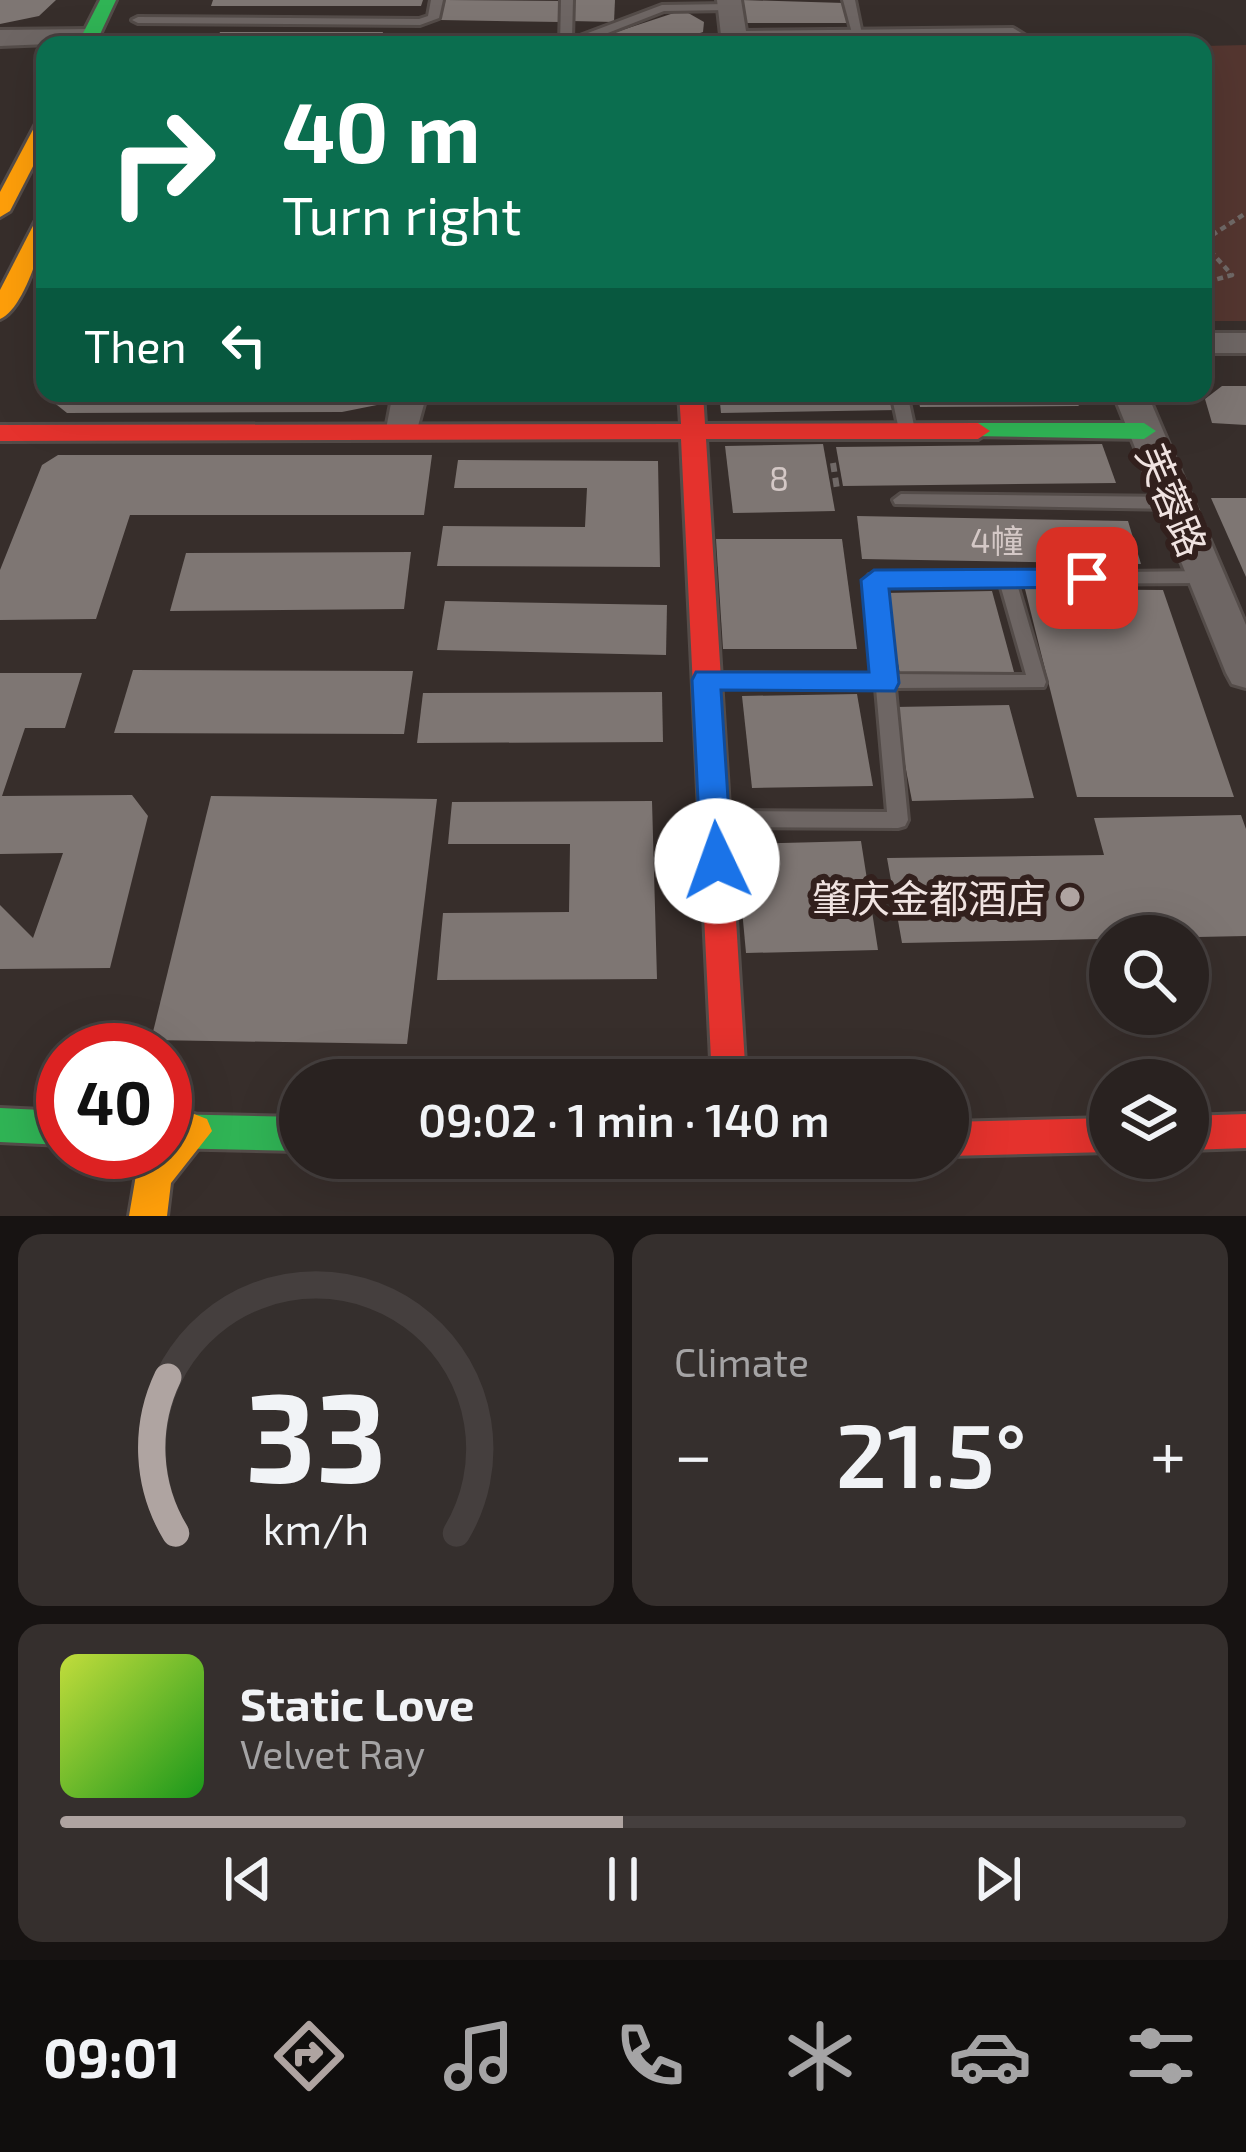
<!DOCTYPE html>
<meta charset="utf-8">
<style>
:root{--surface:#292220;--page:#352f2d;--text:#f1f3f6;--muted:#a5a4a5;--line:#453f3e;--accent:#afa4a1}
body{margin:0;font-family:"Exo 2","Noto Sans SC",sans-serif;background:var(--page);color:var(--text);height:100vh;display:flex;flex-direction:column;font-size:45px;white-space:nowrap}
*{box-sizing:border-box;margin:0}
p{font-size:39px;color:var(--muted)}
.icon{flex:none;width:66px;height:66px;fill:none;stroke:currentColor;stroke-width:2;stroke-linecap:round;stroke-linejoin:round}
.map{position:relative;height:1216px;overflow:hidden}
.drawer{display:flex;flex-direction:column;gap:18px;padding:18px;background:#171312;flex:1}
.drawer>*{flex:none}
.banner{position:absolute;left:36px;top:36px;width:1176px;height:366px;border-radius:24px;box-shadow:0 12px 48px #0002,0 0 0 3px var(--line);background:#0b6e4f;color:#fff;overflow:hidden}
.buttons{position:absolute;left:1089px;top:915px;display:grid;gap:24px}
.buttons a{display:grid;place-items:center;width:120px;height:120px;border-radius:50%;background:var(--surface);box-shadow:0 12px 48px #0002,0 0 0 3px var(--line);font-size:60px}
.speed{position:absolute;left:36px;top:1023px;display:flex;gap:24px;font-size:60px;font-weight:700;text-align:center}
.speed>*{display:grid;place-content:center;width:156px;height:156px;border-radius:50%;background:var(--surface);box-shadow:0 12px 48px #0002,0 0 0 3px var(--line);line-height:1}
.speed .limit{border:18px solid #d22;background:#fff;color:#111}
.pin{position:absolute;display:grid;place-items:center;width:102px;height:102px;color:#fff;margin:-51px;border-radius:24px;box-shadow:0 6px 18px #0006}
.me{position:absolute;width:132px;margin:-66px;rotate:357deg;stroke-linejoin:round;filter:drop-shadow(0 0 9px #0008)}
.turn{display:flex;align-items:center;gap:42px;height:252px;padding:0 48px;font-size:54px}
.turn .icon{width:156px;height:156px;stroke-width:2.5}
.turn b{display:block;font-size:84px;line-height:102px}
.then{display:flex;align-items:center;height:114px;padding:0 48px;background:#0003;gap:24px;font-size:45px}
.big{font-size:90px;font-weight:600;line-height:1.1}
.drawer .card{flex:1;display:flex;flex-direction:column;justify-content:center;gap:18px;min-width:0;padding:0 42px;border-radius:24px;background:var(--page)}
.drawer .dial{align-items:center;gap:0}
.dial svg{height:312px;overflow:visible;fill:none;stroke:var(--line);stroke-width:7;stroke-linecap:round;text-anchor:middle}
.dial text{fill:var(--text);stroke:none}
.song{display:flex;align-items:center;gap:36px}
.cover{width:144px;height:144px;border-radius:18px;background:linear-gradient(135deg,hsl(70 70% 55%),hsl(120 70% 35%))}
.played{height:12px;border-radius:6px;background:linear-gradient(90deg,var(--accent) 50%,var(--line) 50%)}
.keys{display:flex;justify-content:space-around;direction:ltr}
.heat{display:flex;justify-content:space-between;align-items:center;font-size:66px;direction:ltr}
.drawer .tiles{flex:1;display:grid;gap:18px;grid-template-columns:1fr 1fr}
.card:last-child{grid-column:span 2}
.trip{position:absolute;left:279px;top:1059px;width:690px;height:120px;border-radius:60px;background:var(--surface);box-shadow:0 12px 48px #0002,0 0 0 3px var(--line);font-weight:600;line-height:120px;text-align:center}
.tab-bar{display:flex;height:192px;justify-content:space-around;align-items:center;background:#100e0d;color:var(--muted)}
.tab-bar .icon{width:84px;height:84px}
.tab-bar .selected{color:var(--accent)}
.tab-bar b{font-size:54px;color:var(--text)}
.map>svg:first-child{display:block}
.green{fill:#543630}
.building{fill:#7e7673}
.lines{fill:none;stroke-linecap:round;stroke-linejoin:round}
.lane-casing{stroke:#544c49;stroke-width:6}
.street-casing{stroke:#544c49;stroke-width:6}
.fast-casing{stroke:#544c49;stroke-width:6}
.slow-casing{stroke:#544c49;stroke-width:6}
.jam-casing{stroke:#544c49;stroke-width:6}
.path-far1{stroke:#706967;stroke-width:4.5;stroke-dasharray:6 4.5;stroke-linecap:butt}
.path{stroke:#706967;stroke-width:6;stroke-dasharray:9 6;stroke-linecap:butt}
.lane{fill:#6e6664;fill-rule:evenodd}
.street{fill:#6e6664;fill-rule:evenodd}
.fast{fill:#30b455;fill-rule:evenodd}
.slow{fill:#ff9f0a;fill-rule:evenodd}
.jam{fill:#e5322d;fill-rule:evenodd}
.route{fill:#1a73e8;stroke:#114b97;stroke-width:3}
.poi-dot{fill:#afa4a1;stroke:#32201d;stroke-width:4.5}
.labels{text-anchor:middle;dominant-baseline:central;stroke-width:12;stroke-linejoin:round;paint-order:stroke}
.number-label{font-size:33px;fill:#d4c8c6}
.street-label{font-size:39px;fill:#f0e3e1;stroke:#32201d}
.poi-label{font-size:39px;fill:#f0e3e1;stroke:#32201d;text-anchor:end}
</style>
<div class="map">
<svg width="1246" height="1216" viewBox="0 0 1246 1216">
<rect width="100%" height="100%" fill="#372e2b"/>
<polygon class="green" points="1246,45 1246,321 1203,321 1203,46"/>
<g class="building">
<polygon points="0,0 56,0 39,16 0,24"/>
<polygon points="213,0 423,0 421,6 211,6"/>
<polygon points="445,0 563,1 560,22 440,20"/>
<polygon points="574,0 615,0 614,22 571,21"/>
<polygon points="742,0 844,3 848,23 745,23"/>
<polygon points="683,10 704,22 703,32 665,45 589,41"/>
<polygon points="220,32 383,32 380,45 214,45"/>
<polygon points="402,40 514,40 514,45 401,45"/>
<polygon points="1222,386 1246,386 1246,425 1212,423 1205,399"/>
<polygon points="42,393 393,393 377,405 342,412 67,413"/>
<polygon points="423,393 659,393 659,403 422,404"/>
<polygon points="719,393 893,393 897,410 721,413"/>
<polygon points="917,393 1096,393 1078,406 920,407"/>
<polygon points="823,444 835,511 733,513 725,446"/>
<polygon points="1102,444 1116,483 843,486 836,447"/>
<polygon points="58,455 432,455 424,515 130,515 96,619 0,620 0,570 42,465"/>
<polygon points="458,460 658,461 660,567 437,566 443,526 585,527 587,488 454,488"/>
<polygon points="1211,498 1246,498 1246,577"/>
<polygon points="857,516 1128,521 1141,564 862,559"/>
<polygon points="716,539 842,539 857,649 723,649"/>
<polygon points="411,552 404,609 170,611 186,553"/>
<polygon points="1025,589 1163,590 1234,797 1077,797"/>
<polygon points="992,591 1014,672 900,674 884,593"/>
<polygon points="445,601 667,605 666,655 437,650"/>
<polygon points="133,670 413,671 404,734 114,733"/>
<polygon points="0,673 82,673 65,728 25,728 2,796 132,795 148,816 110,968 0,969 0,905 33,938 63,853 0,854"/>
<polygon points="662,692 663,742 417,743 423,693"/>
<polygon points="857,694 873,786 752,788 742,696"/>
<polygon points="1009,705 1034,798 912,801 894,707"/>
<polygon points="211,796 437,799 407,1044 151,1040"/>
<polygon points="652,801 657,979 437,980 443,913 569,912 570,844 448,844 452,802"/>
<polygon points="1241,815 1246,829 1246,936 902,943 887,858 1104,855 1094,818"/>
<polygon points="861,841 878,950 746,953 736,844"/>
</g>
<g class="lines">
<g class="lane-casing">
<g id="lane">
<polygon points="431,0 443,0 439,18 420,25 138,23 132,20 138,17 419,19 428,16"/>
<polygon points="561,0 573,0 572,39 662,5 729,4 735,7 729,10 664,11 577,45 560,45"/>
<polygon points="843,0 855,0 863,39 853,37"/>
<polygon points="891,393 907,393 915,430 913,434 907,435 899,430"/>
<polygon points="901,494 1175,497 1183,503 1175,509 895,504 893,500"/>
<path d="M1206,571l9,6 -9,6 -189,1 29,98 -2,5 -149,1 13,132 -3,6 -7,2 -173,-1 -7,-2 -3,-6 3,-6 7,-2 162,1 -11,-124 -165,-1 -7,-2 -2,-5 2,-5 7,-2 164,1 -9,-95 3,-4zM1000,584l26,91 -133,-1 -9,-89z"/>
</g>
</g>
<g class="street-casing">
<g id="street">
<polygon points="717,0 741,0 746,31 1013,28 1026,36 1013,44 703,45 721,35"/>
<polygon points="89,29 98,32 102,37 98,42 0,46 0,30"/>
<rect x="1203" y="333" width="43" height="20"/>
<polygon points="393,393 427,393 415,437 391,437 386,429"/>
<polygon points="1113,393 1147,393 1246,625 1246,688 1232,684 1226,673"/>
</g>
</g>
<g class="fast-casing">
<g id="fast">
<polygon points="100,0 116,0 95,45 77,45"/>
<polygon points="978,423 1144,423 1156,431 1144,439 970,436 966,431"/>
<polygon points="0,1108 63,1111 63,1145 0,1142"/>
<polygon points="165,1114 300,1117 300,1151 165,1148"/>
</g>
</g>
<g class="slow-casing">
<g id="slow">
<polygon points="45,118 45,143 10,211 0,217 0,192 36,124"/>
<path d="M45,216c0,25 -21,93 -45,103v-29l35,-68z"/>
<polygon points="194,1114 207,1119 212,1131 171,1183 167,1216 129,1216 136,1175 151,1152 165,1152 165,1137 181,1119"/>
</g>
</g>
<g class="jam-casing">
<g id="jam">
<polygon points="679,393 703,393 705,424 978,423 990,431 978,439 706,439 746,1080 712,1080 681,439 0,441 0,425 681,424"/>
<polygon points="1246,1114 1246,1148 1188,1150 1188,1116"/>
<polygon points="1110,1118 1110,1152 948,1156 948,1122"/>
</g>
</g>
<g class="path-far1">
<polyline points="1203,241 1246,213"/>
<polyline points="1203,243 1232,275 1203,283"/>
</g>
<polyline class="path" points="833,463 837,489"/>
<use href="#lane" class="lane"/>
<use href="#street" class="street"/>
<use href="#fast" class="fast"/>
<use href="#slow" class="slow"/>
<use href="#jam" class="jam"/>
</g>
<polygon class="route" points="1087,569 1100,578 1087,587 889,589 899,683 895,691 721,690 732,861 728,870 717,874 706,870 701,861 692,680 696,672 869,672 861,580 874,570"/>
<circle class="poi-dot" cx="1070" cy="897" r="12"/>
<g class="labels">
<g class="number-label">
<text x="779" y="478">8</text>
<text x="997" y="540">4幢</text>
</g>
<g class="street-label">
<text transform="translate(1173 500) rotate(67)">芙蓉路</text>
</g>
<g class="poi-label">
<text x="1046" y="897">肇庆金都酒店</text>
</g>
</g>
</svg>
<div class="buttons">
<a><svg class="icon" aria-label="search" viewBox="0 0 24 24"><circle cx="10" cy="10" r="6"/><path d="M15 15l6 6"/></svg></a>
<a><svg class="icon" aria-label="layers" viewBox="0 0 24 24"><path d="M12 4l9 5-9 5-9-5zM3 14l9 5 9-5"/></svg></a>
</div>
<div class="speed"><div class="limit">40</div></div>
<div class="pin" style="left:1087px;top:578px;background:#d93025"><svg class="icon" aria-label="arrive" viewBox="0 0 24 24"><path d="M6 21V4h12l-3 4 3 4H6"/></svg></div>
<svg class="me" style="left:717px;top:861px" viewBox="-20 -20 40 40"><circle r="19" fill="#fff"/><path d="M0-13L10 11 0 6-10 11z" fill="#1a73e8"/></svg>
<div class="trip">09:02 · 1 min · 140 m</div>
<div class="banner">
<div class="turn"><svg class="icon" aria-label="right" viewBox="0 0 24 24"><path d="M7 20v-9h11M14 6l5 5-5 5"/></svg><div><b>40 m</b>Turn right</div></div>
<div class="then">Then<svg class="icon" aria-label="left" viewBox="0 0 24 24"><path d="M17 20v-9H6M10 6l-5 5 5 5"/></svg></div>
</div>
</div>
<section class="drawer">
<div class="tiles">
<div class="card dial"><svg viewBox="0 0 100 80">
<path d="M14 69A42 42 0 1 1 86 69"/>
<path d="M14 69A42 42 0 0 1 12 29" stroke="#afa4a1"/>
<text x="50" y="56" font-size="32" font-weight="700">33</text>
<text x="50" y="72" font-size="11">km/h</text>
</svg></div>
<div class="card"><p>Climate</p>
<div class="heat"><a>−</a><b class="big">21.5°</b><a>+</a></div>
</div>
<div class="card">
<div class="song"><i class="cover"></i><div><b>Static Love</b><p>Velvet Ray</p></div></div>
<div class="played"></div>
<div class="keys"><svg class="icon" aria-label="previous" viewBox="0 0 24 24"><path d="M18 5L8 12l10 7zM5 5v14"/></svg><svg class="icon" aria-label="pause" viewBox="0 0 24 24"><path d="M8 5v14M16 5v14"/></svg><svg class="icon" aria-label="next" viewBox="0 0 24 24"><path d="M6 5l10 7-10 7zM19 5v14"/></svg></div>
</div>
</div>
</section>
<nav class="tab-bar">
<b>09:01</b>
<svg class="icon selected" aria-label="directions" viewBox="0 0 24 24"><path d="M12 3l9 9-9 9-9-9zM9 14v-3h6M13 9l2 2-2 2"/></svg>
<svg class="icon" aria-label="music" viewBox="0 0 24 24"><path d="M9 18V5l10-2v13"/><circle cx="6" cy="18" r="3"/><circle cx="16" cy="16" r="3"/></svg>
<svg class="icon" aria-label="phone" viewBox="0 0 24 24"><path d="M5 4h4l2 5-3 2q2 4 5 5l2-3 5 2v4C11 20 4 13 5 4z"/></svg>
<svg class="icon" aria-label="climate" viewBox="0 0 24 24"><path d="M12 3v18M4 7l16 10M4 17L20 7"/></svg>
<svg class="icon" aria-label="car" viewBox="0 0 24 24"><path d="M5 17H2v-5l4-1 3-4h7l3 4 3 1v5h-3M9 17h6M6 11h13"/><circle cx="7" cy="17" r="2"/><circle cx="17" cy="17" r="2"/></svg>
<svg class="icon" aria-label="filters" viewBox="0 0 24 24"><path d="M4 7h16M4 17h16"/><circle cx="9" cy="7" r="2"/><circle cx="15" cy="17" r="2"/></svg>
</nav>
